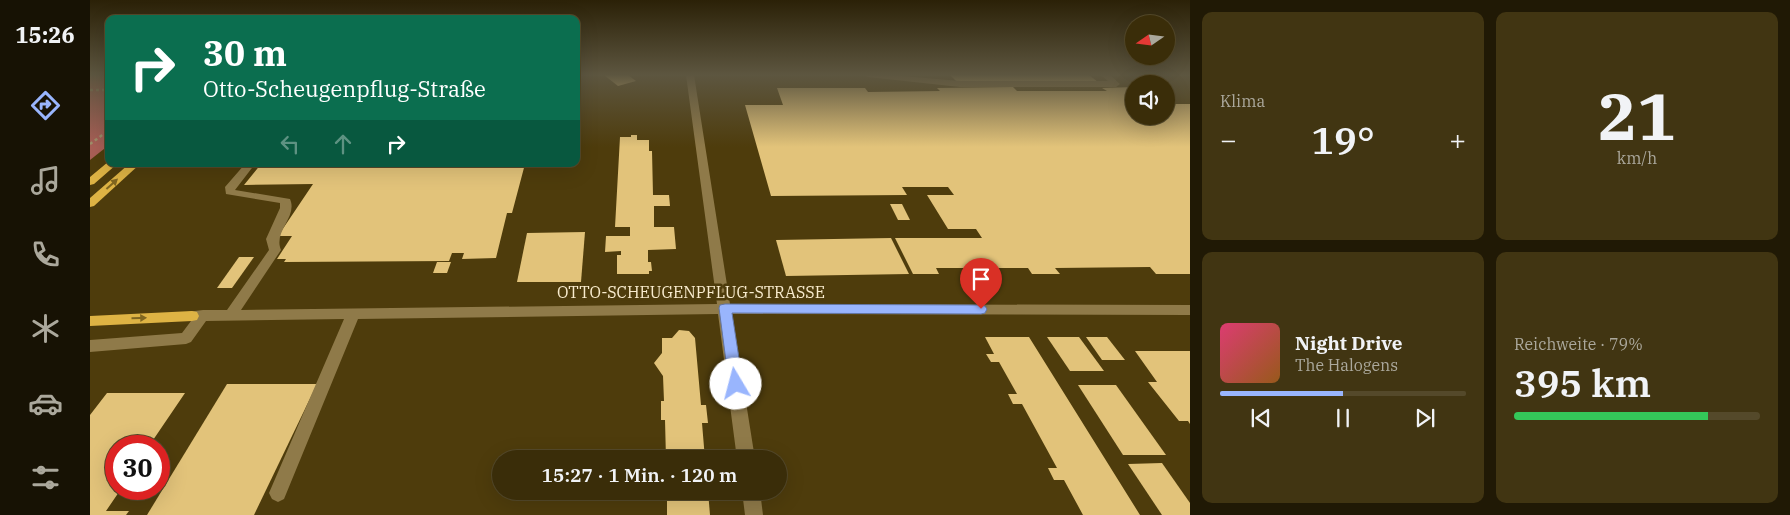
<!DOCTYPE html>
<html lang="de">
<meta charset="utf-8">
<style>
:root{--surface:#3a2d09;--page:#413512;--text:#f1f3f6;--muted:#aba89c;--line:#54492a;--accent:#99b5fd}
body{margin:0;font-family:"IBM Plex Serif",serif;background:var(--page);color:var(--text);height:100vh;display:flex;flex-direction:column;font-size:19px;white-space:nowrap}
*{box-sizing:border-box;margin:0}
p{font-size:16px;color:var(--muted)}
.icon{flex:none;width:28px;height:28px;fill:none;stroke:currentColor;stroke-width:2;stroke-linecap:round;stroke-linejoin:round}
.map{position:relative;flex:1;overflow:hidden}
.side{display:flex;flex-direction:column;gap:12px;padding:12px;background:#201905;width:600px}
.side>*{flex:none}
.guide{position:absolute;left:15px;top:15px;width:475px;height:152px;border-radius:10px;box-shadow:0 5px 20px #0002,0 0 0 1px var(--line);background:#0b6e4f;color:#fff;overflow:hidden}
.needle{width:32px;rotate:256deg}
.controls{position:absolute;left:1035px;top:15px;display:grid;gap:10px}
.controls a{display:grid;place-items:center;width:50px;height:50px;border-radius:50%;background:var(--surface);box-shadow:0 5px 20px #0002,0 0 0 1px var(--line);font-size:25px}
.speed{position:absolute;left:15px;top:435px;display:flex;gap:10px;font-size:25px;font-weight:700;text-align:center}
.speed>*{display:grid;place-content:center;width:65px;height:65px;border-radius:50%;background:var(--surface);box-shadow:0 5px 20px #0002,0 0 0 1px var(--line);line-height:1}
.speed .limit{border:8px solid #d22;background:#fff;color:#111}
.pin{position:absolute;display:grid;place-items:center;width:42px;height:42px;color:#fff;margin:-51px -21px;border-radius:50% 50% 50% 0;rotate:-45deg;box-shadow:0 0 5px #0007}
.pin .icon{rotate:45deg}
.me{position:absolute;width:55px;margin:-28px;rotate:352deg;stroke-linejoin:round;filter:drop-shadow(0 0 4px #0008)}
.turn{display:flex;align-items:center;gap:18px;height:105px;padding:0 15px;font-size:22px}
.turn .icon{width:65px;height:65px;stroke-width:2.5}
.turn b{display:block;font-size:35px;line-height:42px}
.lanes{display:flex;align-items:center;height:48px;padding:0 15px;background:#0003;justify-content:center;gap:25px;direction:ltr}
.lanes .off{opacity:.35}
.big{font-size:38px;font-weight:600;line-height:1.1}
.side .tile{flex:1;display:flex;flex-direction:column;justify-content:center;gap:8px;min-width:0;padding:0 18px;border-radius:10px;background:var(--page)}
.side .dial{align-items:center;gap:0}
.dial b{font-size:65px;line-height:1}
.song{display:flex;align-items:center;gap:15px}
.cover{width:60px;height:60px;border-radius:8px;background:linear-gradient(135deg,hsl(340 70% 55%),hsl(30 70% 35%))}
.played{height:5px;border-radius:2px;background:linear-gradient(90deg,var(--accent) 50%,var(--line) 50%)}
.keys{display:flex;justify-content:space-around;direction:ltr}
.heat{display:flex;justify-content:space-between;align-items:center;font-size:28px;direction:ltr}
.charge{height:8px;border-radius:4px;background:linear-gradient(90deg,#34c759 79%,var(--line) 0)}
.side .tiles{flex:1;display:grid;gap:12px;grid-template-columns:repeat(2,1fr)}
.trip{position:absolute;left:402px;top:450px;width:295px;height:50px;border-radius:25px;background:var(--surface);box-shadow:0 5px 20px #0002,0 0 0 1px var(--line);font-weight:600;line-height:50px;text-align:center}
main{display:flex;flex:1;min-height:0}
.tab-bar{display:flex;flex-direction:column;width:90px;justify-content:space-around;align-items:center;background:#171204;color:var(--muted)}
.tab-bar .icon{width:35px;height:35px}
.tab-bar .current{color:var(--accent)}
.tab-bar b{font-size:22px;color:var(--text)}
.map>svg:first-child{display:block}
.forest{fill:#a95f56}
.building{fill:#e2c37a}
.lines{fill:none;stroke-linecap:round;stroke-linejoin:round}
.path{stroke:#a2926b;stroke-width:2.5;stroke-dasharray:3 3;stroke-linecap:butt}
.minor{fill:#8f7a49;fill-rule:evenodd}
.major{fill:#deb344;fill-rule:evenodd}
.oneway{fill:#806620}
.route{fill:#99b5fd;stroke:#6376a4}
.labels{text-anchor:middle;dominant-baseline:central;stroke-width:5;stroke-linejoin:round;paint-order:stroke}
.street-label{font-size:16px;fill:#f9ecce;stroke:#4e3c0c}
</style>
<main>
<nav class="tab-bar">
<b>15:26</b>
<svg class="icon current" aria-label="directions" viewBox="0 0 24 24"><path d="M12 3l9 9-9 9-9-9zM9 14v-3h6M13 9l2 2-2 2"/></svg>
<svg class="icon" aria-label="music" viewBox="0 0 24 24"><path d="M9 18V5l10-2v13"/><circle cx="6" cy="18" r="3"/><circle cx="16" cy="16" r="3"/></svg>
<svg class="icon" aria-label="phone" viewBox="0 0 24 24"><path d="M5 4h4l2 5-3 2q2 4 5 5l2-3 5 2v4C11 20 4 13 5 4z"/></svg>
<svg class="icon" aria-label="climate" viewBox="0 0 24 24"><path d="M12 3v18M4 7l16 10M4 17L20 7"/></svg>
<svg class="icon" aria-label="car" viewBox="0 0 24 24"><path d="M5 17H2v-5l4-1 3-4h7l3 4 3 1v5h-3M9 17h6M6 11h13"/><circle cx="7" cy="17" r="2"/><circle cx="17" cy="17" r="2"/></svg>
<svg class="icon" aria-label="filters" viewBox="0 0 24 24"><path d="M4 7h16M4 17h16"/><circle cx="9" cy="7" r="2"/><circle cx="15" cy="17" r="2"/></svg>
</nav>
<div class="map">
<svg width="1100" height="515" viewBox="0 0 1100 515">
<rect width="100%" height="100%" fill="#4e3c0c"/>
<polygon class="forest" points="0,75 19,75 19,145 0,160"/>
<g class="building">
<polygon points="514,75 538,75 546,81 528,86"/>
<polygon points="860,75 999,75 1008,82 867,82"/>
<polygon points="923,87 927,91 1017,91 1012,88 1044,87 1044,116 1076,116 1076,98 1084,104 1100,104 1100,274 1066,274 1060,267 965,268 970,274 942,274 938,268 846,268 849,274 823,274 805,238 892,238 886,229 858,229 837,195 864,195 858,187 812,187 817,195 681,196 655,105 693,105 687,88 775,88 778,92 850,91 847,88"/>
<polygon points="541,135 547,135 547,140 559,140 559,151 562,151 563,195 579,195 580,206 564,206 564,227 584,227 586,249 558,250 558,262 561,262 562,271 559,271 559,274 527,274 527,255 531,255 531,251 515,252 516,236 540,236 540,227 525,227 530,137 541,137"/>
<polygon points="171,164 435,164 422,213 417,213 406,258 372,259 374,253 362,253 359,261 194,262 196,259 187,259 202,236 188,236 223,184 154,185"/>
<polygon points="800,204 812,204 820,220 808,220"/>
<polygon points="495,232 491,282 427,282 437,233"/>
<polygon points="801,238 819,274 696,276 686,240"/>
<polygon points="149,257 164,257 142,288 127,288"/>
<polygon points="347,262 361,262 357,273 343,273"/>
<polygon points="589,330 599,331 605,338 611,405 616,405 618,423 612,423 615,459 576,459 575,420 571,420 571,401 574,401 573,376 564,363 572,353 572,338 582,338"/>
<polygon points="895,337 939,337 1050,515 993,515 974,480 964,480 958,468 967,468 932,404 923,404 918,394 927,394 909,362 901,362 896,354 904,354"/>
<polygon points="957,337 989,337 1014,371 980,371"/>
<polygon points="996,337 1017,337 1035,360 1012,360"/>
<polygon points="1045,351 1100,351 1100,424 1098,421 1089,421 1058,382 1067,382"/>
<polygon points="137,384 227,384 164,515 57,515"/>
<polygon points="988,385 1026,385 1076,455 1033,455"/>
<polygon points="17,393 95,393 59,446 26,446 26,489 31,489 16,511 39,511 36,515 0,515 0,415"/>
<polygon points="1072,463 1100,503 1100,515 1072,515 1038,464"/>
<polygon points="577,491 618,491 620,515 577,515"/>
</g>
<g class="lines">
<g class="path">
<polyline points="0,90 19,90"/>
<polyline points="0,144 19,130"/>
</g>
<g class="minor">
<path d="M596,75h8l36,229 460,1v10l-458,-1 23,145h-18l-19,-145 -360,5 -74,180 -6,3 -6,-3 -3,-6 75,-174 -138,2 -15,21 -5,2 -96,8v-12l92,-7 9,-12 -4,-1 -2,-4 2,-4 16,-2h24l42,-60 -3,-11 14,-31v-5l-54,-9 -1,-7 20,-23h10l-20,26 55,9c8,18 -17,32 -9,51l-40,60 476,-6z"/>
<polygon points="774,75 800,75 870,81 1018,81 1011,75 1020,75 1030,84 1026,87 870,87 778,77"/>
<polygon points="652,491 670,491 673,515 655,515"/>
</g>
<g class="major">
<polygon points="18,162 19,164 27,164 4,184 0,185 0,177"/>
<polygon points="39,164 50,164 4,206 0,207 0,198"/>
<polygon points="102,311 107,312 109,316 107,320 102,321 0,326 0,316"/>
</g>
</g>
<defs><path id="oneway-solid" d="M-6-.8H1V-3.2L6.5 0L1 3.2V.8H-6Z" transform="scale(1.25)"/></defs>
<g class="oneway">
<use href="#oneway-solid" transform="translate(22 184) rotate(-42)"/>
<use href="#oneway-solid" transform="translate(49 318) rotate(-2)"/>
</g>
<linearGradient id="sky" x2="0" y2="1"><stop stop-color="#2b2107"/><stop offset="0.51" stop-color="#5d5640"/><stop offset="1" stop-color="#5d5640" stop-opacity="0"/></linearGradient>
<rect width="1100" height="147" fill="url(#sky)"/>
<polygon class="route" points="635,304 891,305 895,306 897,309 895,313 891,314 642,313 653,384 651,388 646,389 641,388 639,384 629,308 630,305"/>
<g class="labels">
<g class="street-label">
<text x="601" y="292">OTTO-SCHEUGENPFLUG-STRASSE</text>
</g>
</g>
</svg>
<div class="controls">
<a><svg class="needle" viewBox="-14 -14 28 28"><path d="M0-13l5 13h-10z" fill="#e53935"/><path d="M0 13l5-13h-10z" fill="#aba89c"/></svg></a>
<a><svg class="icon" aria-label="sound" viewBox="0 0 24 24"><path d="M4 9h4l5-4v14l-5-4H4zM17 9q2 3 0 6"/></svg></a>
</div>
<div class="speed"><div class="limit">30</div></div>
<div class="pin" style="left:891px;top:309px;background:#d93025"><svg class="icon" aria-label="arrive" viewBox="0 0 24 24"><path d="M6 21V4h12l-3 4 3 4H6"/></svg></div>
<svg class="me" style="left:646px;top:384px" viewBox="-20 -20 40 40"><circle r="19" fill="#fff"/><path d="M0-13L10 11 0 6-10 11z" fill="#99b5fd"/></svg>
<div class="trip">15:27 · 1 Min. · 120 m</div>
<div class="guide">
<div class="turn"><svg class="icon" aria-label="right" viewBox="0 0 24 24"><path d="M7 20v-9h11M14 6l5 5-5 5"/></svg><div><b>30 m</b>Otto-Scheugenpflug-Straße</div></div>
<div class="lanes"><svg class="icon off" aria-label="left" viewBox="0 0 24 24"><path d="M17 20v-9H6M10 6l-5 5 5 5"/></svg><svg class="icon off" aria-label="ahead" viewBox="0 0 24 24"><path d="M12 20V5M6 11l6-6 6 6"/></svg><svg class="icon" aria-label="right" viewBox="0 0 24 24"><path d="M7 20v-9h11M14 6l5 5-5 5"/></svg></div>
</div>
</div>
<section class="side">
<div class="tiles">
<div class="tile"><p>Klima</p>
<div class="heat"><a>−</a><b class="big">19°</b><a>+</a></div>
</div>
<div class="tile dial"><b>21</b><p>km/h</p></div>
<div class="tile">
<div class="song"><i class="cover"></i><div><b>Night Drive</b><p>The Halogens</p></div></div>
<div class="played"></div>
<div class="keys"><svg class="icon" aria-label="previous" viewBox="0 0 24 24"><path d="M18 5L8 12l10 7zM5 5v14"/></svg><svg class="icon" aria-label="pause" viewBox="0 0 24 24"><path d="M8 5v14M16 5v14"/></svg><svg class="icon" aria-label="next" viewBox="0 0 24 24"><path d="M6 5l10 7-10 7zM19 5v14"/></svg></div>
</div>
<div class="tile"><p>Reichweite · 79%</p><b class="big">395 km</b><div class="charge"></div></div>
</div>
</section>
</main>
